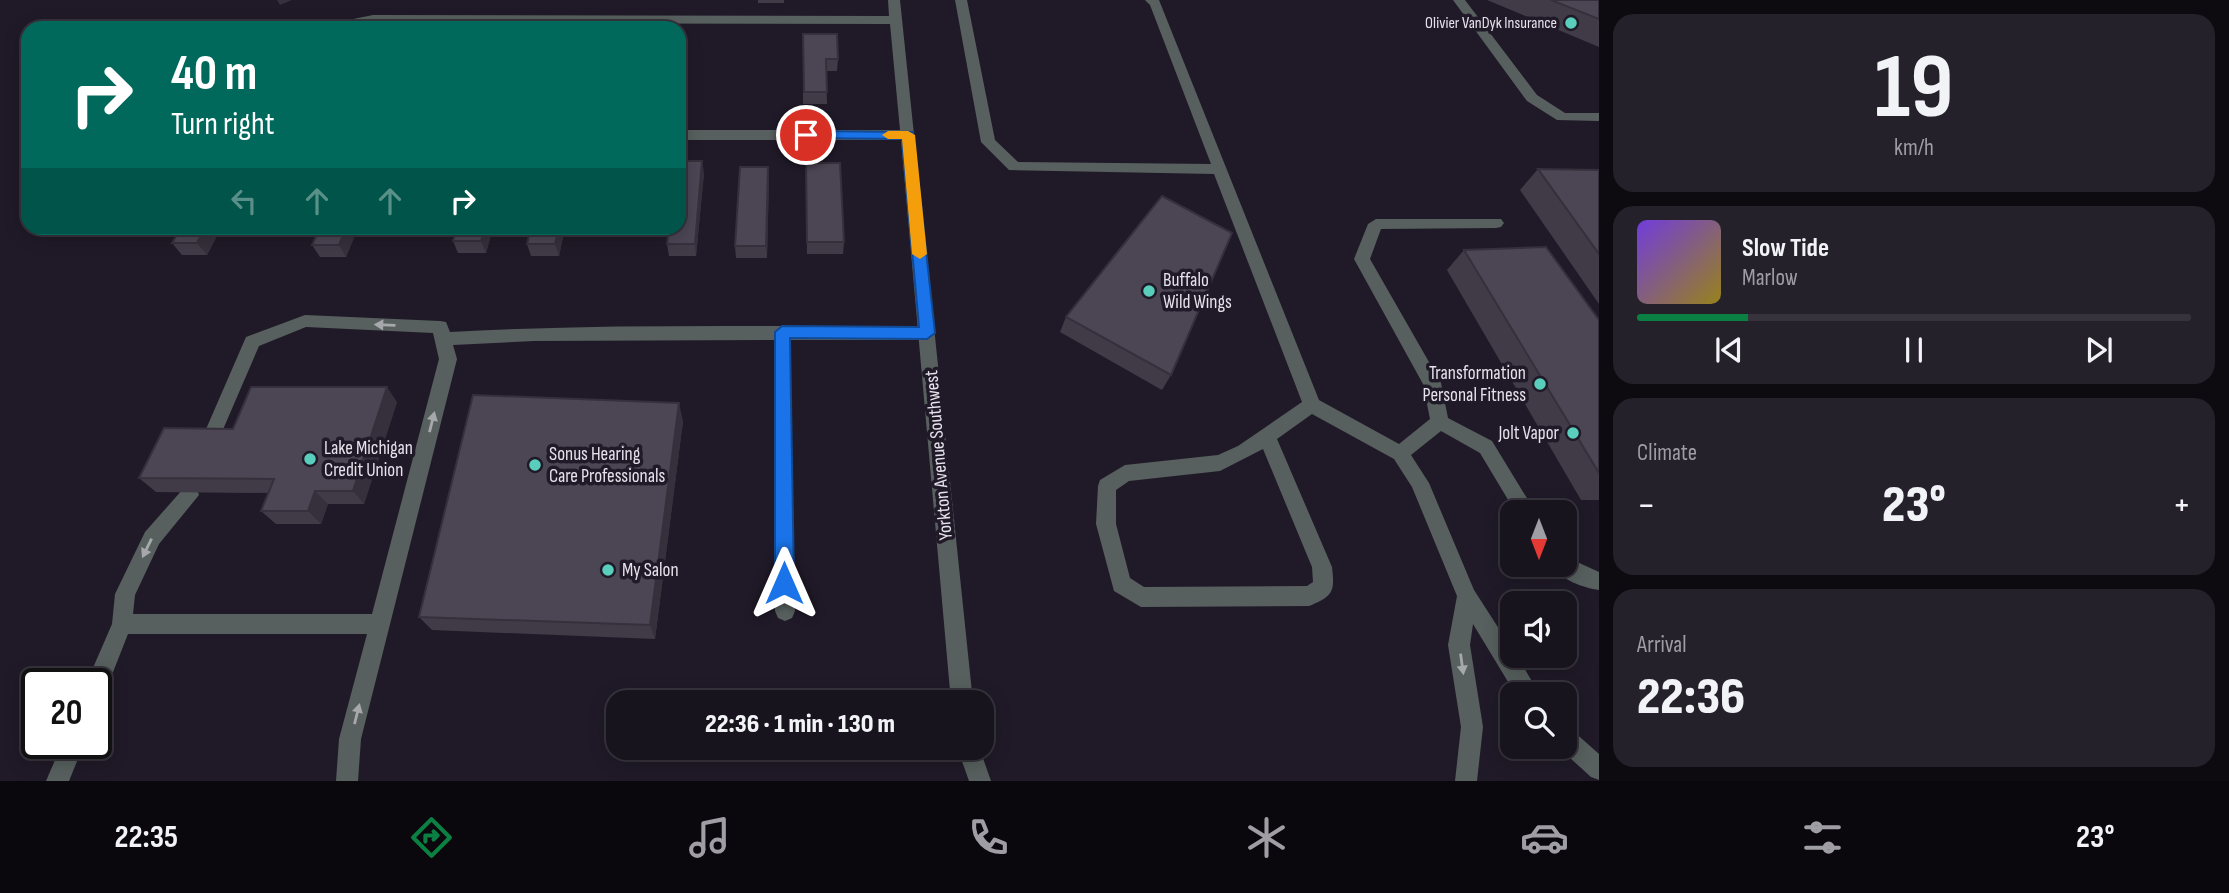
<!DOCTYPE html>
<meta charset="utf-8">
<style>
:root{--surface:#18141e;--page:#25212b;--text:#f1f3f6;--muted:#9f9ea4;--line:#36333c;--accent:#0b8043}
body{margin:0;font-family:"Sofia Sans Condensed",sans-serif;background:var(--page);color:var(--text);height:100vh;display:flex;flex-direction:column;font-size:26px;white-space:nowrap}
*{box-sizing:border-box;margin:0}
p{font-size:23px;color:var(--muted)}
.icon{flex:none;width:38px;height:38px;fill:none;stroke:currentColor;stroke-width:2;stroke-linecap:round;stroke-linejoin:round}
.map{position:relative;flex:1;overflow:hidden}
.drawer{display:flex;flex-direction:column;gap:14px;padding:14px;background:#0d0b10;width:630px}
.drawer>*{flex:none}
.guide{position:absolute;left:21px;top:21px;width:665px;height:214px;border-radius:21px;box-shadow:0 4px 18px #0003,0 0 0 2px var(--line);background:#00695c;color:#fff;overflow:hidden}
.needle{width:46px;rotate:180deg}
.buttons{position:absolute;left:1500px;top:500px;display:grid;gap:14px}
.buttons a{display:grid;place-items:center;width:77px;height:77px;border-radius:14px;background:var(--surface);box-shadow:0 4px 18px #0003,0 0 0 2px var(--line);font-size:35px}
.speed{position:absolute;left:21px;top:668px;display:flex;gap:14px;font-size:35px;font-weight:700;text-align:center}
.speed>*{display:grid;place-content:center;width:91px;height:91px;border-radius:50%;background:var(--surface);box-shadow:0 4px 18px #0003,0 0 0 2px var(--line);line-height:1}
.speed .limit{border:4px solid #111;border-radius:10px;background:#fff;color:#111}
.pin{position:absolute;display:grid;place-items:center;width:60px;height:60px;color:#fff;margin:-30px;border:4px solid #fff;border-radius:50%;box-shadow:0 2px 7px #0007}
.me{position:absolute;width:77px;margin:-38px;rotate:0deg;stroke-linejoin:round;filter:drop-shadow(0 0 5px #0008)}
.turn{display:flex;align-items:center;gap:24px;height:147px;padding:0 35px;font-size:32px}
.turn .icon{width:91px;height:91px;stroke-width:2.5}
.turn b{display:block;font-size:49px;line-height:60px}
.lanes{display:flex;align-items:center;height:66px;padding:0 35px;background:#0003;justify-content:center;gap:35px;direction:ltr}
.lanes .off{opacity:.35}
.big{font-size:52px;font-weight:800;line-height:1.1}
.drawer .card{flex:1;display:flex;flex-direction:column;justify-content:center;gap:10px;min-width:0;padding:0 24px;border-radius:21px;background:var(--page)}
.drawer .dial{align-items:center;gap:0}
.dial b{font-size:91px;line-height:1}
.song{display:flex;align-items:center;gap:21px}
.cover{width:84px;height:84px;border-radius:10px;background:linear-gradient(135deg,hsl(260 70% 55%),hsl(50 70% 35%))}
.played{height:7px;border-radius:4px;background:linear-gradient(90deg,var(--accent) 20%,var(--line) 20%)}
.keys{display:flex;justify-content:space-around;direction:ltr}
.heat{display:flex;justify-content:space-between;align-items:center;font-size:38px;direction:ltr}
.trip{position:absolute;left:606px;top:690px;width:388px;height:70px;border-radius:21px;background:var(--surface);box-shadow:0 4px 18px #0003,0 0 0 2px var(--line);font-weight:800;line-height:70px;text-align:center}
.tab-bar{display:flex;height:112px;justify-content:space-around;align-items:center;background:#0a080c;color:var(--muted)}
.tab-bar .icon{width:49px;height:49px}
.tab-bar .current{color:var(--accent)}
.tab-bar b{font-size:32px;color:var(--text)}
main{display:flex;flex:1;min-height:0}
.map>svg:first-child{display:block}
.lines{fill:none;stroke-linecap:round;stroke-linejoin:round}
.lane{fill:#57605e;fill-rule:evenodd}
.street{fill:#57605e;fill-rule:evenodd}
.wall{fill:#413b48}
.shaded-wall{fill:#35303b}
.building{fill:#4c4554;stroke:#35303b;stroke-width:2}
.oneway{fill:#a6a8ac}
.route{fill:#1a73e8;stroke:#114b97;stroke-width:2}
.slow{fill:#f59e0b}
.poi-dot{fill:#5acebd;stroke:#201a28;stroke-width:2.5}
.labels{text-anchor:middle;dominant-baseline:central;stroke-width:7;stroke-linejoin:round;paint-order:stroke}
.far-poi-label{font-size:16px;fill:#e6e2eb;stroke:#201a28;text-anchor:end}
.poi-label{font-size:19px;fill:#e6e2eb;stroke:#201a28;text-anchor:start}
.street-label{font-size:19px;fill:#e6e2eb;stroke:#201a28}
</style>
<main>
<div class="map">
<svg width="1599" height="781" viewBox="0 0 1599 781">
<rect width="100%" height="100%" fill="#201a28"/>
<g class="lines">
<g class="lane">
<path d="M955,0h12l28,140 23,22 193,2 -61,-159 -5,-5h14l160,400 80,44 31,-25 -7,-35 -69,-125 14,-35 8,-5h125l3,4 -3,4 -5,1 -115,1 -11,30 71,124 7,35 44,23 44,72h-20l-36,-60 -39,-22 -30,24 18,28 45,107 38,59v7h5l23,39h-24l-43,-71 -3,21 13,82 -6,54h-22l6,-54 -13,-82 9,-49 -45,-109 -18,-28 -82,-45 -35,25 55,128c3,25 1,29 -23,39l-168,1 -27,-16 -18,-67 2,-38 2,-6 25,-15 93,-10 20,-9 64,-44 -88,-228 -205,-4 -28,-28zM1263,449l49,118 1,15 -6,4 -163,1 -14,-9 -14,-54v-34l13,-9 91,-10z"/>
<polygon points="1453,0 1465,0 1537,95 1565,113 1599,113 1599,121 1557,120 1527,101"/>
<path d="M305,315l135,6 6,1 4,10c159,-9 318,-5 477,-6l6,2 2,5 -2,5 -6,2h-137l5,271 -3,7 -7,3 -7,-3 -3,-7 -1,-271 -240,1 -81,4 4,14 -96,380 -3,42h-22l3,-42 28,-105h-239l-24,61 -8,3v-14h-10l26,-60 3,-30 30,-62 38,-43 7,-2 7,2 2,6 -40,49 -24,51 -2,19h239l67,-255 -6,-26 -127,-6 -47,19 -44,102 -6,3 -6,-3 -3,-5 46,-106z"/>
<path d="M1564,556l35,16v18c-15,-2 -39,-10 -46,-25h11z"/>
<polygon points="1564,727 1572,730 1599,754 1599,780 1591,777 1558,747 1564,747"/>
<polygon points="62,744 84,744 69,781 46,781"/>
</g>
<g class="street">
<polygon points="888,0 900,0 973,702 951,702 901,140 679,140 679,130 900,130 890,24 373,23 347,28 322,28 328,24 373,15 889,16"/>
<polygon points="957,747 979,747 991,781 969,781"/>
</g>
</g>
<g class="wall">
<rect x="758" y="0" width="26" height="3"/>
<polygon points="1487,0 1599,0 1599,47"/>
<polygon points="803,34 838,59 837,71 826,71 827,104 803,104"/>
<polygon points="806,163 844,242 843,254 807,254"/>
<polygon points="1538,169 1599,170 1599,304 1520,190"/>
<polygon points="704,173 696,256 669,256 667,244"/>
<polygon points="769,179 767,258 736,258 735,246"/>
<polygon points="221,228 207,255 182,255 172,243"/>
<polygon points="320,228 358,228 346,257 320,257 312,245"/>
<polygon points="457,228 493,228 486,253 458,253 453,241"/>
<polygon points="565,228 559,256 531,256 527,244"/>
<polygon points="1464,250 1599,320 1599,500 1581,500 1447,270"/>
<polygon points="1066,317 1171,375 1162,390 1060,332"/>
<polygon points="397,402 364,504 328,504 321,524 276,524 261,511 269,493 156,492 139,478 233,429"/>
<polygon points="683,421 655,639 432,630 419,617"/>
</g>
<g class="shaded-wall">
<polygon points="277,0 292,0 280,5"/>
<polygon points="702,161 704,173 696,256 695,244"/>
<polygon points="768,167 769,179 767,258 766,246"/>
<polygon points="205,228 221,228 207,255 197,243"/>
<polygon points="346,228 358,228 346,257 339,245"/>
<polygon points="485,228 493,228 486,253 481,241"/>
<polygon points="559,228 565,228 559,256 555,244"/>
<polygon points="387,387 397,402 364,504 353,491"/>
<polygon points="679,403 683,421 655,639 650,625"/>
<polygon points="315,491 328,504 321,524 308,511"/>
</g>
<g class="building">
<polygon points="1551,0 1599,0 1599,19"/>
<polygon points="803,34 837,34 838,59 826,59 827,92 804,92"/>
<polygon points="679,161 702,161 695,244 667,244 669,228 679,228"/>
<polygon points="806,163 840,163 844,242 807,242"/>
<polygon points="740,167 768,167 766,246 735,246"/>
<polygon points="1538,169 1599,170 1599,254"/>
<polygon points="1162,196 1232,233 1171,375 1066,317"/>
<polygon points="181,228 205,228 197,243 172,243"/>
<polygon points="320,228 346,228 339,245 312,245"/>
<polygon points="457,228 485,228 481,241 453,241"/>
<polygon points="531,228 559,228 555,244 527,244"/>
<polygon points="1546,247 1599,320 1599,473 1464,250"/>
<polygon points="251,387 387,387 353,491 315,491 308,511 261,511 274,479 139,478 164,428 233,429"/>
<polygon points="473,395 679,403 650,625 419,617"/>
</g>
<defs><path id="oneway-solid" d="M-6-.8H1V-3.2L6.5 0L1 3.2V.8H-6Z" transform="scale(1.75)"/></defs>
<g class="oneway">
<use href="#oneway-solid" transform="translate(385 325) rotate(-178)"/>
<use href="#oneway-solid" transform="translate(432 422) rotate(-76)"/>
<use href="#oneway-solid" transform="translate(147 548) rotate(116)"/>
<use href="#oneway-solid" transform="translate(1462 664) rotate(82)"/>
<use href="#oneway-solid" transform="translate(357 714) rotate(-76)"/>
</g>
<polygon class="route" points="806,131 913,132 935,333 927,339 790,338 794,583 791,590 784,592 778,590 775,583 775,332 782,326 919,327 902,139 802,138 800,135"/>
<polygon class="slow" points="908,131 915,135 927,254 920,259 912,254 902,139 888,139 882,135 888,131"/>
<g class="poi-dot">
<circle cx="1571" cy="23" r="7"/>
<circle cx="1149" cy="291" r="7"/>
<circle cx="1540" cy="384" r="7"/>
<circle cx="1573" cy="433" r="7"/>
<circle cx="310" cy="459" r="7"/>
<circle cx="535" cy="465" r="7"/>
<circle cx="608" cy="570" r="7"/>
</g>
<g class="labels">
<g class="far-poi-label">
<text x="1557" y="23">Olivier VanDyk Insurance</text>
</g>
<g class="poi-label">
<text x="1163" y="280">Buffalo<tspan x="1163" dy="22">Wild Wings</tspan></text>
<text x="1526" y="373" text-anchor="end">Transformation<tspan x="1526" dy="22">Personal Fitness</tspan></text>
<text x="1559" y="433" text-anchor="end">Jolt Vapor</text>
<text x="324" y="448">Lake Michigan<tspan x="324" dy="22">Credit Union</tspan></text>
<text x="549" y="454">Sonus Hearing<tspan x="549" dy="22">Care Professionals</tspan></text>
<text x="622" y="570">My Salon</text>
</g>
<g class="street-label">
<text transform="translate(939 455) rotate(-95)">Yorkton Avenue Southwest</text>
</g>
</g>
</svg>
<div class="buttons">
<a><svg class="needle" viewBox="-14 -14 28 28"><path d="M0-13l5 13h-10z" fill="#e53935"/><path d="M0 13l5-13h-10z" fill="#9f9ea4"/></svg></a>
<a><svg class="icon" aria-label="sound" viewBox="0 0 24 24"><path d="M4 9h4l5-4v14l-5-4H4zM17 9q2 3 0 6"/></svg></a>
<a><svg class="icon" aria-label="search" viewBox="0 0 24 24"><circle cx="10" cy="10" r="6"/><path d="M15 15l6 6"/></svg></a>
</div>
<div class="speed"><div class="limit">20</div></div>
<div class="pin" style="left:806px;top:135px;background:#d93025"><svg class="icon" aria-label="arrive" viewBox="0 0 24 24"><path d="M6 21V4h12l-3 4 3 4H6"/></svg></div>
<svg class="me" style="left:784px;top:583px" viewBox="-20 -20 40 40"><path d="M0-17L14 15 0 8-14 15z" fill="#1a73e8" stroke="#fff" stroke-width="4"/></svg>
<div class="trip">22:36 · 1 min · 130 m</div>
<div class="guide">
<div class="turn"><svg class="icon" aria-label="right" viewBox="0 0 24 24"><path d="M7 20v-9h11M14 6l5 5-5 5"/></svg><div><b>40 m</b>Turn right</div></div>
<div class="lanes"><svg class="icon off" aria-label="left" viewBox="0 0 24 24"><path d="M17 20v-9H6M10 6l-5 5 5 5"/></svg><svg class="icon off" aria-label="ahead" viewBox="0 0 24 24"><path d="M12 20V5M6 11l6-6 6 6"/></svg><svg class="icon off" aria-label="ahead" viewBox="0 0 24 24"><path d="M12 20V5M6 11l6-6 6 6"/></svg><svg class="icon" aria-label="right" viewBox="0 0 24 24"><path d="M7 20v-9h11M14 6l5 5-5 5"/></svg></div>
</div>
</div>
<section class="drawer">
<div class="card dial"><b>19</b><p>km/h</p></div>
<div class="card">
<div class="song"><i class="cover"></i><div><b>Slow Tide</b><p>Marlow</p></div></div>
<div class="played"></div>
<div class="keys"><svg class="icon" aria-label="previous" viewBox="0 0 24 24"><path d="M18 5L8 12l10 7zM5 5v14"/></svg><svg class="icon" aria-label="pause" viewBox="0 0 24 24"><path d="M8 5v14M16 5v14"/></svg><svg class="icon" aria-label="next" viewBox="0 0 24 24"><path d="M6 5l10 7-10 7zM19 5v14"/></svg></div>
</div>
<div class="card"><p>Climate</p>
<div class="heat"><a>−</a><b class="big">23°</b><a>+</a></div>
</div>
<div class="card"><p>Arrival</p><b class="big">22:36</b></div>
</section>
</main>
<nav class="tab-bar">
<b>22:35</b>
<svg class="icon current" aria-label="directions" viewBox="0 0 24 24"><path d="M12 3l9 9-9 9-9-9zM9 14v-3h6M13 9l2 2-2 2"/></svg>
<svg class="icon" aria-label="music" viewBox="0 0 24 24"><path d="M9 18V5l10-2v13"/><circle cx="6" cy="18" r="3"/><circle cx="16" cy="16" r="3"/></svg>
<svg class="icon" aria-label="phone" viewBox="0 0 24 24"><path d="M5 4h4l2 5-3 2q2 4 5 5l2-3 5 2v4C11 20 4 13 5 4z"/></svg>
<svg class="icon" aria-label="climate" viewBox="0 0 24 24"><path d="M12 3v18M4 7l16 10M4 17L20 7"/></svg>
<svg class="icon" aria-label="car" viewBox="0 0 24 24"><path d="M5 17H2v-5l4-1 3-4h7l3 4 3 1v5h-3M9 17h6M6 11h13"/><circle cx="7" cy="17" r="2"/><circle cx="17" cy="17" r="2"/></svg>
<svg class="icon" aria-label="filters" viewBox="0 0 24 24"><path d="M4 7h16M4 17h16"/><circle cx="9" cy="7" r="2"/><circle cx="15" cy="17" r="2"/></svg>
<b>23°</b>
</nav>
